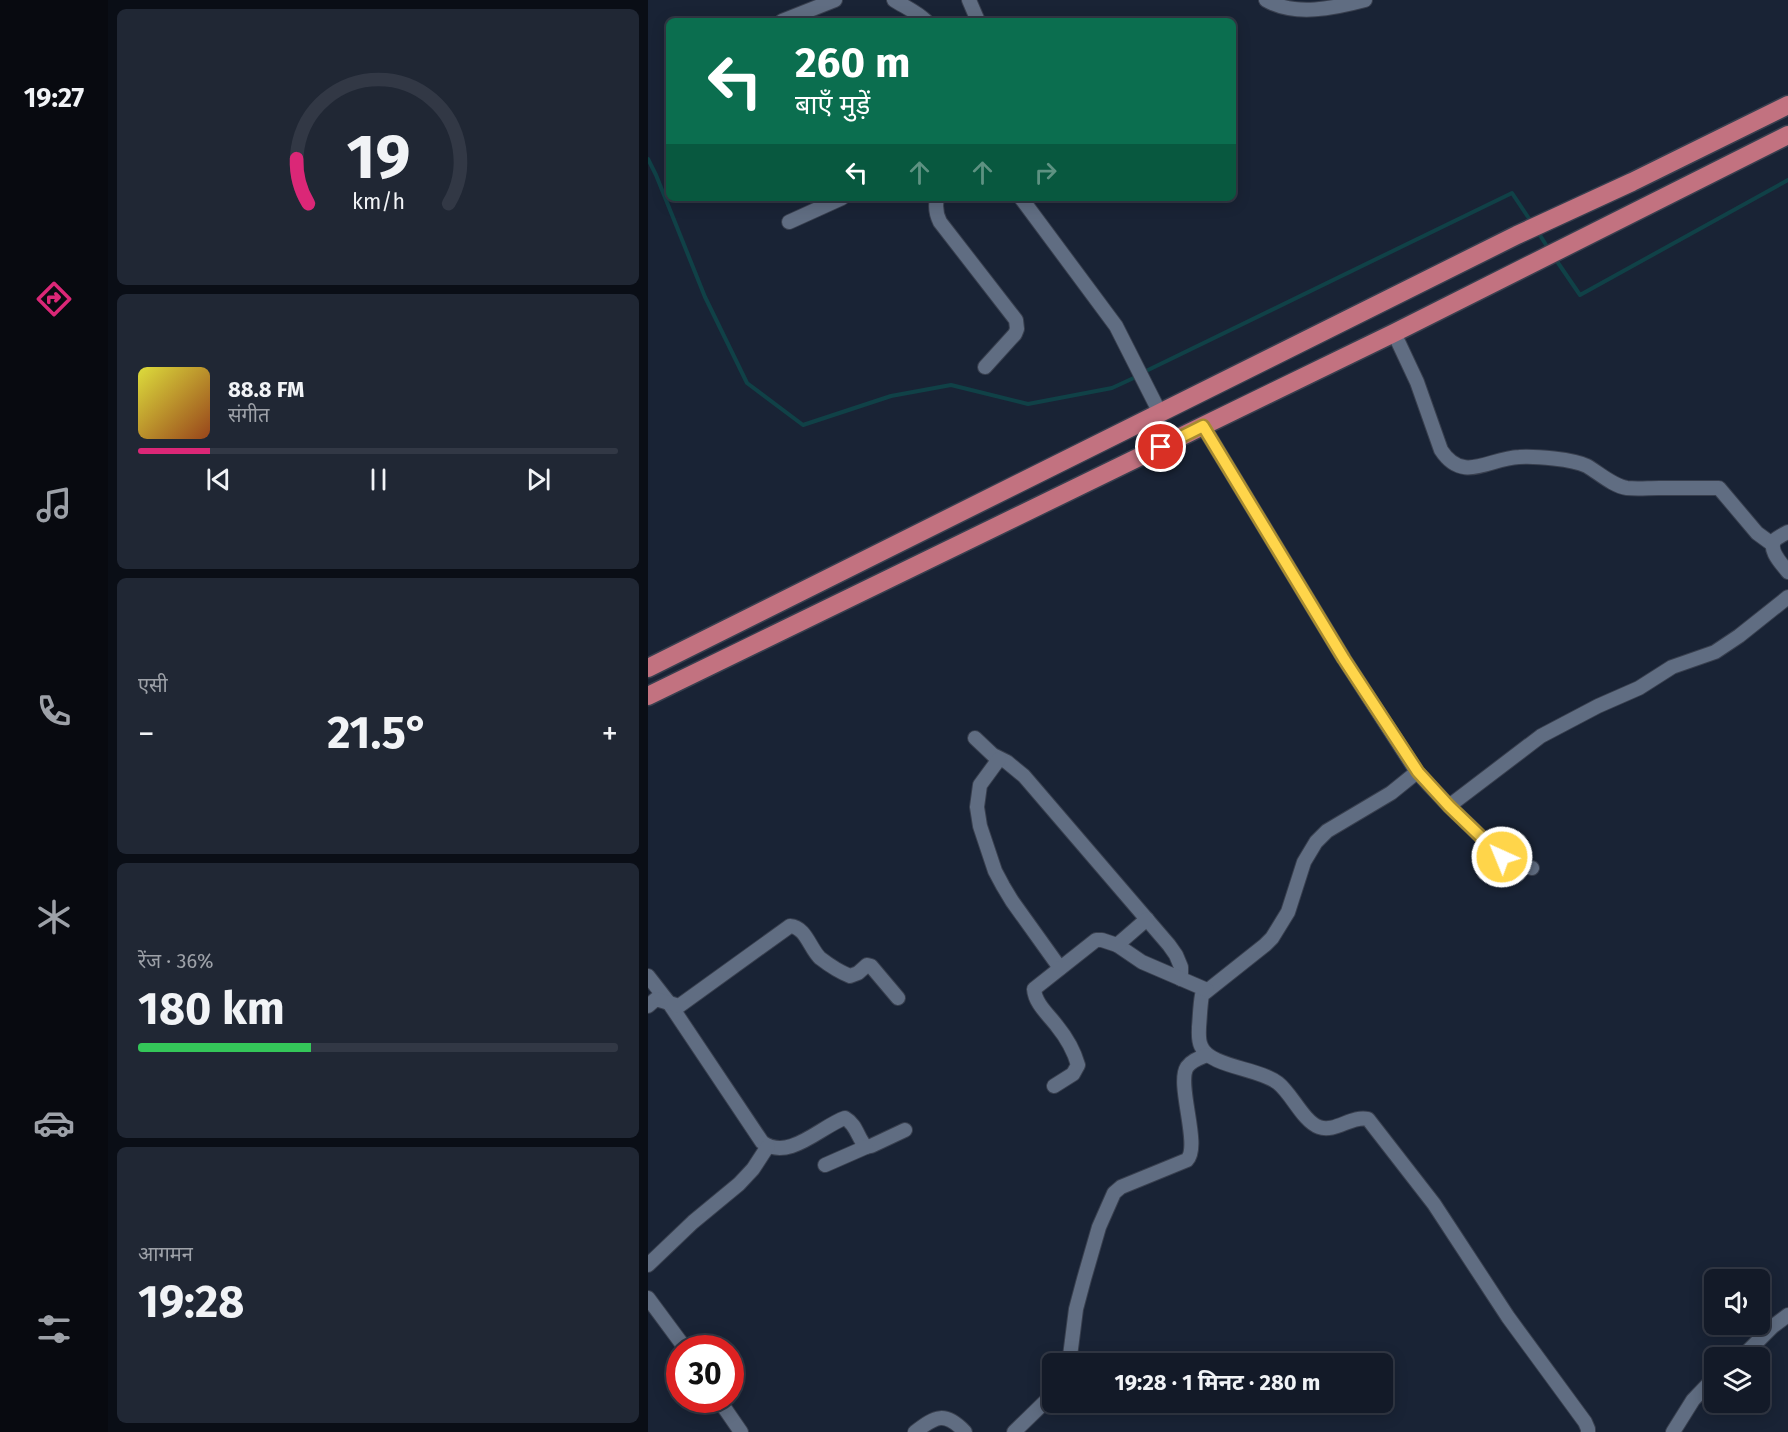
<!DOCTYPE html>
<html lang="hi">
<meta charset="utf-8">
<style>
:root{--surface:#131a28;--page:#202734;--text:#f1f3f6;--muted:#9da1a8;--line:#323845;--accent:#db2777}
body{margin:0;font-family:"Fira Sans","Noto Sans Devanagari",sans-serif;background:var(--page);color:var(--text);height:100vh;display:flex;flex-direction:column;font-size:22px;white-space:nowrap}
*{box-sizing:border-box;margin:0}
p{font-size:20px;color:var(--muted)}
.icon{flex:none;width:33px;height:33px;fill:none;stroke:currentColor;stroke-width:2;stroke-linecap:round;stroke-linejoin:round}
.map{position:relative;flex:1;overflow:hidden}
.side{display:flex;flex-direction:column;gap:9px;padding:9px;background:#0a0e16;width:540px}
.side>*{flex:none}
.guide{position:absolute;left:18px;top:18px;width:570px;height:183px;border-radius:9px;box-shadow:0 3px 15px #0003,0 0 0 2px var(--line);background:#0b6e4f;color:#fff;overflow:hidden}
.controls{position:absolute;left:1056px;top:1269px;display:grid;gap:12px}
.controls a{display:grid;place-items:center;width:66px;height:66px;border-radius:9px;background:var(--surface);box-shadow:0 3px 15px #0003,0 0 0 2px var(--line);font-size:30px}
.speed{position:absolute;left:18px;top:1335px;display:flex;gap:12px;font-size:30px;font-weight:700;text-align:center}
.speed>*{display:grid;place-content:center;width:78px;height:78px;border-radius:50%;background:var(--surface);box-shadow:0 3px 15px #0003,0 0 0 2px var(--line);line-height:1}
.speed .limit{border:9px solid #d22;background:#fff;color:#111}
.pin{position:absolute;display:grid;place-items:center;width:51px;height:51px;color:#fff;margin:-26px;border:3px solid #fff;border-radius:50%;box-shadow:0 2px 6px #0007}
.me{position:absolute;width:66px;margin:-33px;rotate:316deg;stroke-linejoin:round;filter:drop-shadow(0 0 4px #0008)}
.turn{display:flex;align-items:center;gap:21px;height:126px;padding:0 30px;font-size:27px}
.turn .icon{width:78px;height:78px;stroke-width:2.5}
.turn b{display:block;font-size:42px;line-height:51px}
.lanes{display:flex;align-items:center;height:57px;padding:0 30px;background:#0003;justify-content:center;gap:30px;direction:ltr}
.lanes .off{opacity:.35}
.big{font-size:45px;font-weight:700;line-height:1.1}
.side .card{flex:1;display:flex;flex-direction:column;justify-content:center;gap:9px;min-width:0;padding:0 21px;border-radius:9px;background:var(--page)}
.side .dial{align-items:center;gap:0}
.dial svg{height:156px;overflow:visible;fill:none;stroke:var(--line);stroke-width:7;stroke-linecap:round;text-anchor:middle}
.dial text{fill:var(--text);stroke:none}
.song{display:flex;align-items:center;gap:18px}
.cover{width:72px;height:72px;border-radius:9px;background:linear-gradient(135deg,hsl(60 70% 55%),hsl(20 70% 35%))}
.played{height:6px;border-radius:3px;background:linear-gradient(90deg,var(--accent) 15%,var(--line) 15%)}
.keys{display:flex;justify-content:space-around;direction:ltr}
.heat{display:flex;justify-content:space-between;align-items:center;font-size:33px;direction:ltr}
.charge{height:9px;border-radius:4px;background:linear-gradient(90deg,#34c759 36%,var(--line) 0)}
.trip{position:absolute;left:394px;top:1353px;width:351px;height:60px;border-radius:9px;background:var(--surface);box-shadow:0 3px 15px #0003,0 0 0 2px var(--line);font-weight:700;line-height:60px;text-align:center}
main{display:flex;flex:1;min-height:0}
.menu{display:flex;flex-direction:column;width:108px;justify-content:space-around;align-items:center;background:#080a10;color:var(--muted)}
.menu .icon{width:42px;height:42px}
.menu .on{color:var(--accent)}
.menu b{font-size:27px;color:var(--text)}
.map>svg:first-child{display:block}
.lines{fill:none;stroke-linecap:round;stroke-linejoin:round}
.stream{stroke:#104147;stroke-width:4}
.minor-casing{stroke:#383f4e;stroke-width:16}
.trunk-casing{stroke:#383f4e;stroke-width:21}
.minor{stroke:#606d82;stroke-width:14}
.trunk{stroke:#c27280;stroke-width:18}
.route-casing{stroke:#a68a30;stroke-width:15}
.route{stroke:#ffd54a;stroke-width:10}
</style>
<main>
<nav class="menu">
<b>19:27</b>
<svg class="icon on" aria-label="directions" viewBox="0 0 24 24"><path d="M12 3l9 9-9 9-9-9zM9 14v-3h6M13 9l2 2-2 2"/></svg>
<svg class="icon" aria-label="music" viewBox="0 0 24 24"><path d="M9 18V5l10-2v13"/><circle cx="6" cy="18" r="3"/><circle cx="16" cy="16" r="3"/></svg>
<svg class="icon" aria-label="phone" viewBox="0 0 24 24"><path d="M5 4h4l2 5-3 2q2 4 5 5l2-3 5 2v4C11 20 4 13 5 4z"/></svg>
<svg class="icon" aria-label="climate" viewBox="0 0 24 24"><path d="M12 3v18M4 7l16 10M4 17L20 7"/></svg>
<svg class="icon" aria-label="car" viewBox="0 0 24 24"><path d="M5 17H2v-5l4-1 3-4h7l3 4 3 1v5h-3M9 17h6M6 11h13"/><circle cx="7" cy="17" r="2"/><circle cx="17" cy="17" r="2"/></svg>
<svg class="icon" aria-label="filters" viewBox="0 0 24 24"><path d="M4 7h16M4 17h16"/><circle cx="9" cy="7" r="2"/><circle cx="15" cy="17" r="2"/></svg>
</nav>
<section class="side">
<div class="card dial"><svg viewBox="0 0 100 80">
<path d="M14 69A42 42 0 1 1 86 69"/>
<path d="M14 69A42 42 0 0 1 8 46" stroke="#db2777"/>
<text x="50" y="56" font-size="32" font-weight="700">19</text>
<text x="50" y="72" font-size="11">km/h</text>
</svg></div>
<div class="card">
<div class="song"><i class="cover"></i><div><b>88.8 FM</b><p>संगीत</p></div></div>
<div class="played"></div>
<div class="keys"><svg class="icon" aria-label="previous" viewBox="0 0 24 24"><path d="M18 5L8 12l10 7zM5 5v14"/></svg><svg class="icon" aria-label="pause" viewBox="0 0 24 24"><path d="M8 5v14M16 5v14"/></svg><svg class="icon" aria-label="next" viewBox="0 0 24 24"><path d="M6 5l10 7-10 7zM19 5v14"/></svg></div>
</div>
<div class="card"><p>एसी</p>
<div class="heat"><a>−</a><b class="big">21.5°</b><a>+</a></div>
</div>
<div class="card"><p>रेंज · 36%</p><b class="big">180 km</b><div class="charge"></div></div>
<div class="card"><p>आगमन</p><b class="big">19:28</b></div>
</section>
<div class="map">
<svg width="1140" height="1432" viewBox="0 0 1140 1432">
<rect width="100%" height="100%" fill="#192335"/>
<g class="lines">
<g class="stream">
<polyline points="0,159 8,175 57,297 99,383 155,425 243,396 303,385 380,404 464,388 490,376"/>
<polyline points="890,232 900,248"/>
<polyline points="906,257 932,295 1140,180"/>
<polyline points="496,372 864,193 884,223"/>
</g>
<g class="minor-casing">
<g id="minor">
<path d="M246,0c11,7 23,12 32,21"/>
<polyline points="321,0 330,21"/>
<path d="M618,0c29,17 69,8 99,0"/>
<polyline points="134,21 187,0"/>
<path d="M289,198c-2,9 -1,16 3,24l76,98 1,9 -2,5 -30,33"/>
<polyline points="373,198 468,326 512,413"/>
<polyline points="141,222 194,198"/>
<path d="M746,333l23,49 24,68c22,34 48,8 78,7 16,-1 54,2 68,9 12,7 26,20 40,22 10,1 21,0 32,0 20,0 40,0 60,0l38,45 15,11"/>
<polyline points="555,426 696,659 769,772 801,806 854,857 865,863 884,868"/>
<path d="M1140,532c-4,2 -10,5 -13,8 -8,10 8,25 13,32"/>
<polyline points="327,738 345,755 359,762 376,776 521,945 528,955 533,967 533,979"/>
<polyline points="351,759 332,785 329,807 332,826 347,871 355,886 364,901 412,968"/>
<path d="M769,772l-26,21 -64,38 -11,11 -12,20 -16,50 -16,26 -7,7 -63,50c-2,11 -2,21 -3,32 0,6 -1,13 2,19 8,21 58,22 77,37 14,11 25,38 41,44 16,6 33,-12 49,-8l66,85 74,113 77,105 3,7v3"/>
<polyline points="801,806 893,736 950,706 991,688 1024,667 1067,652 1091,636 1140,597"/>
<polyline points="469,945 494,962 559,990"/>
<path d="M0,976l21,27 93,139c27,20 59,-16 83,-24 12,7 12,19 21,29l5,-1 34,-16"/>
<path d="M0,1006l8,-7 23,7 111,-80c16,1 20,23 30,32 9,7 20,14 30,18l8,-3 9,-8 4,1 27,32"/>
<path d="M406,1086l19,-12 5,-9c-4,-14 -12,-28 -21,-39 -8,-11 -22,-22 -23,-37l62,-49h6l15,5 30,-26"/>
<polyline points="177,1165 218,1147"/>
<polyline points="0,1265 45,1222 91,1184 105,1169 120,1146"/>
<polyline points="0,1298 37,1348"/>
<polyline points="1093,1358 1124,1327 1140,1315"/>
<path d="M421,1364l7,-55 8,-30 15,-52 15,-34 7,-6 66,-27c14,-14 -11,-76 0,-93 5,-7 13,-9 20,-12"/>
<polyline points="71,1400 93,1432"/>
<path d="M267,1432c21,-16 30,-21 50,0"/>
<polyline points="366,1432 405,1394"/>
<polyline points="1025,1432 1045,1400 1066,1378"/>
</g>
</g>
<g class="trunk-casing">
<g id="trunk">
<polyline points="0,668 869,235 984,182 1140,105"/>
<polyline points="0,696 746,333 1140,135"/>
</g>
</g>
<use href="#minor" class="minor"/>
<use href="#trunk" class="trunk"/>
</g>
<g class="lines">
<g class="route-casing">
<polyline id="route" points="513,447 555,426 696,659 770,772 801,806 854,857"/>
</g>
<use href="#route" class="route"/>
</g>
</svg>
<div class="controls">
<a><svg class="icon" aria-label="sound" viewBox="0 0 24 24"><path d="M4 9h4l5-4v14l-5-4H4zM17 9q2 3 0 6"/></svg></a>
<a><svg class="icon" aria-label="layers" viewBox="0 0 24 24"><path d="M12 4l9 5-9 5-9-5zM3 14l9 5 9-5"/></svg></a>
</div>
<div class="speed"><div class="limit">30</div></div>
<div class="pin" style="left:513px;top:447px;background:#d93025"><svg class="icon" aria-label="arrive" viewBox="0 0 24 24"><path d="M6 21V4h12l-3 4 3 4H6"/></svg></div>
<svg class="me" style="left:854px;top:857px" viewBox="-20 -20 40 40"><circle r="17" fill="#ffd54a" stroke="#fff" stroke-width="3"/><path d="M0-11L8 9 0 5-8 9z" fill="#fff"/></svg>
<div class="trip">19:28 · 1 मिनट · 280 m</div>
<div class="guide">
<div class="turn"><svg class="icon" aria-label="left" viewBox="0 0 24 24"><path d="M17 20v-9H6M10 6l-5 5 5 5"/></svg><div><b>260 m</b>बाएँ मुड़ें</div></div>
<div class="lanes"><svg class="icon" aria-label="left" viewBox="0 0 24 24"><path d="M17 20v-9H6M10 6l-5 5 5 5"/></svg><svg class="icon off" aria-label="ahead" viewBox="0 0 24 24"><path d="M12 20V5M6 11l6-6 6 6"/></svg><svg class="icon off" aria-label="ahead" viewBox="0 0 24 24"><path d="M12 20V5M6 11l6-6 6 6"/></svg><svg class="icon off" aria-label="right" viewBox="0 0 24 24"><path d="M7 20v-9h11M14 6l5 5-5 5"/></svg></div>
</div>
</div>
</main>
